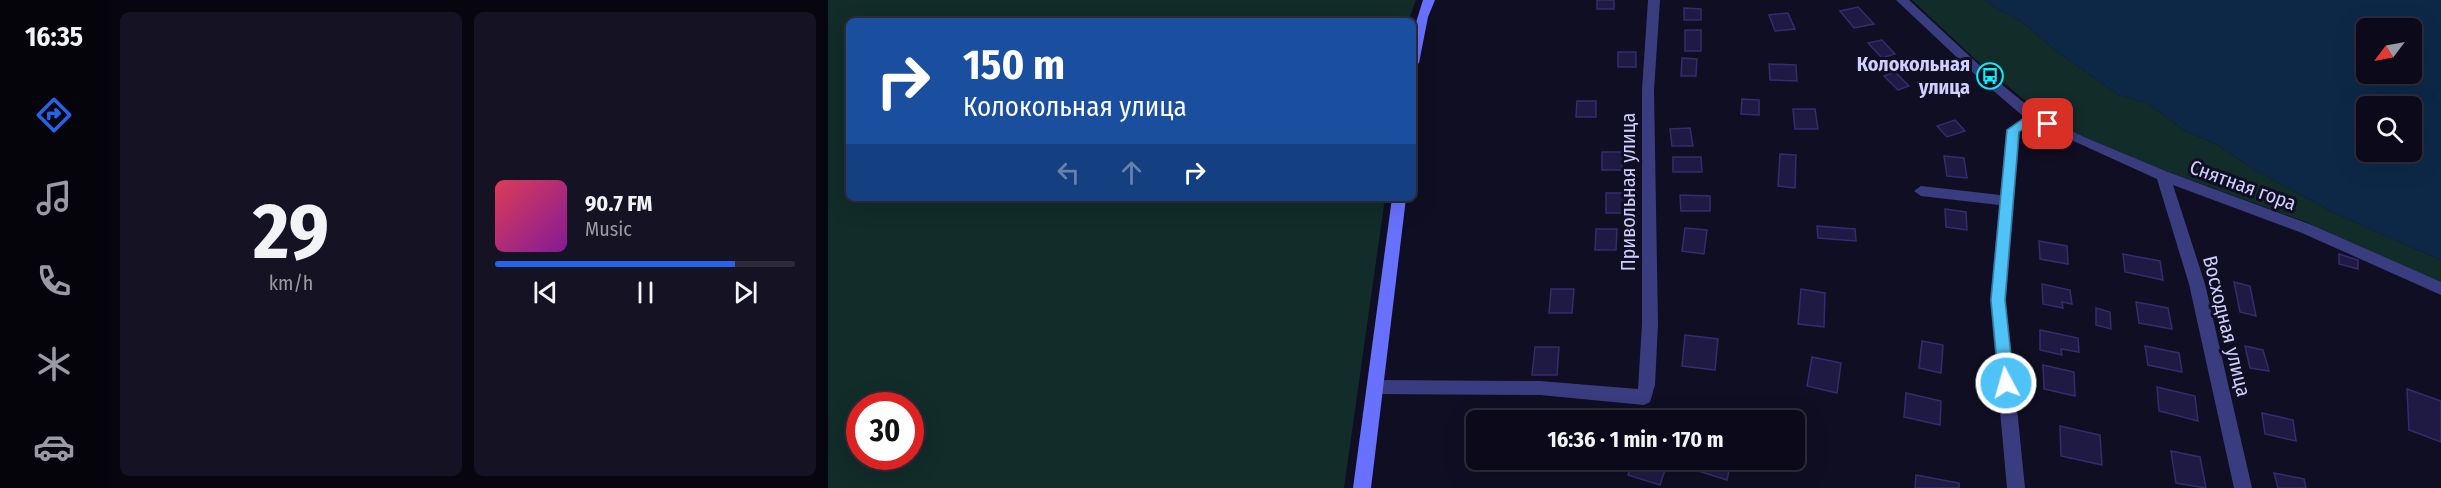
<!DOCTYPE html>
<meta charset="utf-8">
<style>
:root{--surface:#0c0a1a;--page:#151323;--text:#f1f3f6;--muted:#9a9aa2;--line:#2c2b39;--accent:#2563eb}
body{margin:0;font-family:"Fira Sans Condensed",sans-serif;background:var(--page);color:var(--text);height:100vh;display:flex;flex-direction:column;font-size:22px;white-space:nowrap}
*{box-sizing:border-box;margin:0}
p{font-size:20px;color:var(--muted)}
.icon{flex:none;width:33px;height:33px;fill:none;stroke:currentColor;stroke-width:2;stroke-linecap:round;stroke-linejoin:round}
.map{position:relative;flex:1;overflow:hidden}
.details{display:flex;flex-direction:column;gap:12px;padding:12px;background:#07060e;width:720px}
.details>*{flex:none}
.guide{position:absolute;left:18px;top:18px;width:570px;height:183px;border-radius:9px;box-shadow:0 6px 24px #0002,0 0 0 2px var(--line);background:#1a4fa0;color:#fff;overflow:hidden}
.needle{width:39px;rotate:238deg}
.tools{position:absolute;left:1528px;top:18px;display:grid;gap:12px}
.tools a{display:grid;place-items:center;width:66px;height:66px;border-radius:9px;background:var(--surface);box-shadow:0 6px 24px #0002,0 0 0 2px var(--line);font-size:30px}
.speed{position:absolute;left:18px;top:392px;display:flex;gap:12px;font-size:30px;font-weight:700;text-align:center}
.speed>*{display:grid;place-content:center;width:78px;height:78px;border-radius:50%;background:var(--surface);box-shadow:0 6px 24px #0002,0 0 0 2px var(--line);line-height:1}
.speed .limit{border:9px solid #d22;background:#fff;color:#111}
.pin{position:absolute;display:grid;place-items:center;width:51px;height:51px;color:#fff;margin:-26px;border-radius:12px;box-shadow:0 3px 9px #0006}
.me{position:absolute;width:66px;margin:-33px;rotate:354deg;stroke-linejoin:round;filter:drop-shadow(0 0 4px #0008)}
.turn{display:flex;align-items:center;gap:21px;height:126px;padding:0 18px;font-size:27px}
.turn .icon{width:78px;height:78px;stroke-width:2.5}
.turn b{display:block;font-size:42px;line-height:51px}
.lanes{display:flex;align-items:center;height:57px;padding:0 18px;background:#0003;justify-content:center;gap:30px;direction:ltr}
.lanes .off{opacity:.35}
.details .card{flex:1;display:flex;flex-direction:column;justify-content:center;gap:9px;min-width:0;padding:0 21px;border-radius:9px;background:var(--page)}
.details .dial{align-items:center;gap:0}
.dial b{font-size:78px;line-height:1}
.song{display:flex;align-items:center;gap:18px}
.cover{width:72px;height:72px;border-radius:9px;background:linear-gradient(135deg,hsl(350 70% 55%),hsl(290 70% 35%))}
.played{height:6px;border-radius:3px;background:linear-gradient(90deg,var(--accent) 80%,var(--line) 80%)}
.keys{display:flex;justify-content:space-around;direction:ltr}
.details .tiles{flex:1;display:grid;gap:12px;grid-template-columns:repeat(2,1fr)}
.trip{position:absolute;left:638px;top:410px;width:339px;height:60px;border-radius:9px;background:var(--surface);box-shadow:0 6px 24px #0002,0 0 0 2px var(--line);font-weight:700;line-height:60px;text-align:center}
main{display:flex;flex:1;min-height:0}
.dock{display:flex;flex-direction:column;width:108px;justify-content:space-around;align-items:center;background:#05040a;color:var(--muted)}
.dock .icon{width:42px;height:42px}
.dock .current{color:var(--accent)}
.dock b{font-size:27px;color:var(--text)}
.map>svg:first-child{display:block}
.green{fill:#112c29;fill-rule:evenodd}
.water{fill:#0d2847;fill-rule:evenodd}
.building{fill:#1f1a43;stroke:#342c6e;stroke-width:1.5}
.lines{fill:none;stroke-linecap:round;stroke-linejoin:round}
.street{fill:#393d80;fill-rule:evenodd}
.secondary{fill:#6871fd;fill-rule:evenodd}
.route{fill:#4fc3f7;stroke:#337fa1;stroke-width:1.5}
.labels{text-anchor:middle;dominant-baseline:central;stroke-width:6;stroke-linejoin:round;paint-order:stroke}
.poi-label{font-size:20px;font-weight:bold;fill:#d1cffe;stroke:#100e22;text-anchor:end}
.street-label{font-size:20px;fill:#d1cffe;stroke:#100e22}
</style>
<main>
<nav class="dock">
<b>16:35</b>
<svg class="icon current" aria-label="directions" viewBox="0 0 24 24"><path d="M12 3l9 9-9 9-9-9zM9 14v-3h6M13 9l2 2-2 2"/></svg>
<svg class="icon" aria-label="music" viewBox="0 0 24 24"><path d="M9 18V5l10-2v13"/><circle cx="6" cy="18" r="3"/><circle cx="16" cy="16" r="3"/></svg>
<svg class="icon" aria-label="phone" viewBox="0 0 24 24"><path d="M5 4h4l2 5-3 2q2 4 5 5l2-3 5 2v4C11 20 4 13 5 4z"/></svg>
<svg class="icon" aria-label="climate" viewBox="0 0 24 24"><path d="M12 3v18M4 7l16 10M4 17L20 7"/></svg>
<svg class="icon" aria-label="car" viewBox="0 0 24 24"><path d="M5 17H2v-5l4-1 3-4h7l3 4 3 1v5h-3M9 17h6M6 11h13"/><circle cx="7" cy="17" r="2"/><circle cx="17" cy="17" r="2"/></svg>
</nav>
<section class="details">
<div class="tiles">
<div class="card dial"><b>29</b><p>km/h</p></div>
<div class="card">
<div class="song"><i class="cover"></i><div><b>90.7 FM</b><p>Music</p></div></div>
<div class="played"></div>
<div class="keys"><svg class="icon" aria-label="previous" viewBox="0 0 24 24"><path d="M18 5L8 12l10 7zM5 5v14"/></svg><svg class="icon" aria-label="pause" viewBox="0 0 24 24"><path d="M8 5v14M16 5v14"/></svg><svg class="icon" aria-label="next" viewBox="0 0 24 24"><path d="M6 5l10 7-10 7zM19 5v14"/></svg></div>
</div>
</div>
</section>
<div class="map">
<svg width="1613" height="488" viewBox="0 0 1613 488">
<rect width="100%" height="100%" fill="#100e22"/>
<g class="green">
<path d="M0,0h588l-8,21h-559v177h536l-41,290h-516zM32,405h50v51h-50z"/>
<polygon points="1084,0 1157,0 1162,5 1193,21 1228,51 1291,95 1319,103 1357,131 1388,144 1425,169 1510,215 1613,260 1613,283 1478,222 1335,170 1253,136 1210,111 1149,61"/>
</g>
<path class="water" d="M1157,0h456v260l-103,-45 -85,-46 -37,-25 -31,-13 -38,-28 -28,-8 -63,-44 -35,-30 -31,-16zM1539,28h45v46h-45zM1539,106h45v46h-45z"/>
<g class="building">
<rect x="769" y="0" width="17" height="9"/>
<polygon points="1030,7 1046,24 1026,28 1012,11"/>
<polygon points="856,8 873,9 873,20 856,20"/>
<polygon points="960,13 967,29 947,31 941,15"/>
<rect x="857" y="30" width="16" height="21"/>
<polygon points="1054,40 1067,54 1054,58 1040,43"/>
<rect x="790" y="52" width="18" height="15"/>
<polygon points="854,58 869,59 868,76 853,76"/>
<polygon points="941,64 968,65 969,81 942,80"/>
<polygon points="1067,72 1081,86 1070,90 1056,76"/>
<polygon points="914,99 931,100 931,115 913,114"/>
<polygon points="749,101 768,101 768,117 748,117"/>
<polygon points="965,109 987,109 990,129 967,129"/>
<polygon points="1127,120 1137,131 1119,137 1109,126"/>
<polygon points="862,128 865,146 844,146 842,129"/>
<rect x="774" y="152" width="20" height="18"/>
<polygon points="952,154 968,155 967,188 950,186"/>
<polygon points="1116,156 1136,158 1139,178 1119,176"/>
<polygon points="845,157 873,157 874,172 845,172"/>
<rect x="778" y="193" width="21" height="20"/>
<polygon points="852,195 882,196 882,211 853,211"/>
<polygon points="1117,209 1138,212 1139,230 1118,227"/>
<polygon points="989,226 1027,229 1028,241 990,238"/>
<polygon points="857,228 879,230 876,254 854,251"/>
<polygon points="768,229 789,229 788,250 767,250"/>
<polygon points="1211,241 1239,246 1240,264 1212,259"/>
<polygon points="1295,254 1332,261 1335,280 1297,272"/>
<polygon points="1511,254 1530,260 1530,269 1511,264"/>
<polygon points="1406,282 1422,286 1428,316 1412,312"/>
<polygon points="1214,284 1242,290 1244,304 1234,302 1235,308 1215,304"/>
<polygon points="723,289 746,289 744,313 721,313"/>
<polygon points="973,289 997,293 996,327 970,324"/>
<polygon points="1308,302 1340,308 1344,329 1311,323"/>
<polygon points="1268,308 1282,312 1283,329 1268,325"/>
<polygon points="1212,330 1250,338 1251,352 1233,349 1234,355 1212,350"/>
<polygon points="857,335 890,339 887,370 854,366"/>
<polygon points="1094,341 1115,345 1113,373 1091,368"/>
<polygon points="1317,346 1351,353 1354,372 1320,365"/>
<polygon points="1417,346 1435,350 1441,371 1422,368"/>
<polygon points="707,347 731,347 729,375 704,375"/>
<polygon points="984,357 1013,363 1009,393 979,386"/>
<polygon points="1215,365 1246,372 1247,396 1216,389"/>
<polygon points="1329,387 1367,396 1370,421 1331,411"/>
<polygon points="1579,389 1613,401 1613,442 1581,430"/>
<polygon points="1078,393 1113,401 1112,425 1076,417"/>
<polygon points="1434,413 1465,420 1468,441 1437,434"/>
<polygon points="1232,426 1272,435 1274,465 1233,456"/>
<polygon points="1343,451 1372,457 1378,488 1348,483"/>
<polygon points="806,459 840,461 832,485 800,475"/>
<polygon points="870,459 904,459 899,480 867,470"/>
<polygon points="1446,473 1476,479 1478,488 1450,488"/>
<polygon points="1088,475 1131,483 1131,488 1087,488"/>
</g>
<g class="lines">
<g class="street">
<polygon points="820,0 832,0 826,90 830,324 827,385 822,402 816,405 712,395 547,394 541,392 539,387 541,382 547,380 712,381 810,389 814,324 814,90"/>
<polygon points="1068,0 1081,0 1162,75 1210,114 1256,137 1340,172 1484,225 1613,282 1613,295 1474,233 1345,185 1377,284 1424,488 1406,488 1361,284 1329,179 1206,123 1192,132 1178,300 1197,488 1179,488 1162,300 1171,205 1093,196 1086,191 1093,186 1172,195 1178,130 1196,117 1154,81"/>
</g>
<g class="secondary">
<polygon points="595,0 607,0 600,17 591,63 585,67 585,32"/>
<polygon points="564,198 578,198 543,488 525,488"/>
</g>
</g>
<polygon class="route" points="1205,112 1226,124 1220,129 1205,122 1191,132 1177,300 1186,383 1184,387 1178,389 1173,387 1171,383 1163,300 1179,130"/>
<defs>
<g id="bus-ring" transform="scale(1.35)"><circle r="9.5" fill="#100e22" stroke="#03f3f7" stroke-width="1.5"/><path d="M-5-6H5V4H4V6H2V4H-2V6H-4V4H-5ZM-3.5-4V0h7V-4ZM-3.5 1.2v1.5H-2V1.2ZM2 1.2v1.5H3.5V1.2Z" fill="#03f3f7"/></g>
</defs>
<g fill-rule="evenodd">
<use href="#bus-ring" x="1162" y="76"/>
</g>
<g class="labels">
<g class="poi-label">
<text x="1142" y="64">Колокольная<tspan x="1142" dy="23">улица</tspan></text>
</g>
<g class="street-label">
<text transform="translate(1415 185) rotate(20)">Снятная гора</text>
<text transform="translate(800 192) rotate(-90)">Привольная улица</text>
<text transform="translate(1399 326) rotate(76)">Восходная улица</text>
</g>
</g>
</svg>
<div class="tools">
<a><svg class="needle" viewBox="-14 -14 28 28"><path d="M0-13l5 13h-10z" fill="#e53935"/><path d="M0 13l5-13h-10z" fill="#9a9aa2"/></svg></a>
<a><svg class="icon" aria-label="search" viewBox="0 0 24 24"><circle cx="10" cy="10" r="6"/><path d="M15 15l6 6"/></svg></a>
</div>
<div class="speed"><div class="limit">30</div></div>
<div class="pin" style="left:1220px;top:124px;background:#d93025"><svg class="icon" aria-label="arrive" viewBox="0 0 24 24"><path d="M6 21V4h12l-3 4 3 4H6"/></svg></div>
<svg class="me" style="left:1178px;top:383px" viewBox="-20 -20 40 40"><circle r="17" fill="#4fc3f7" stroke="#fff" stroke-width="3"/><path d="M0-11L8 9 0 5-8 9z" fill="#fff"/></svg>
<div class="trip">16:36 · 1 min · 170 m</div>
<div class="guide">
<div class="turn"><svg class="icon" aria-label="right" viewBox="0 0 24 24"><path d="M7 20v-9h11M14 6l5 5-5 5"/></svg><div><b>150 m</b>Колокольная улица</div></div>
<div class="lanes"><svg class="icon off" aria-label="left" viewBox="0 0 24 24"><path d="M17 20v-9H6M10 6l-5 5 5 5"/></svg><svg class="icon off" aria-label="ahead" viewBox="0 0 24 24"><path d="M12 20V5M6 11l6-6 6 6"/></svg><svg class="icon" aria-label="right" viewBox="0 0 24 24"><path d="M7 20v-9h11M14 6l5 5-5 5"/></svg></div>
</div>
</div>
</main>
